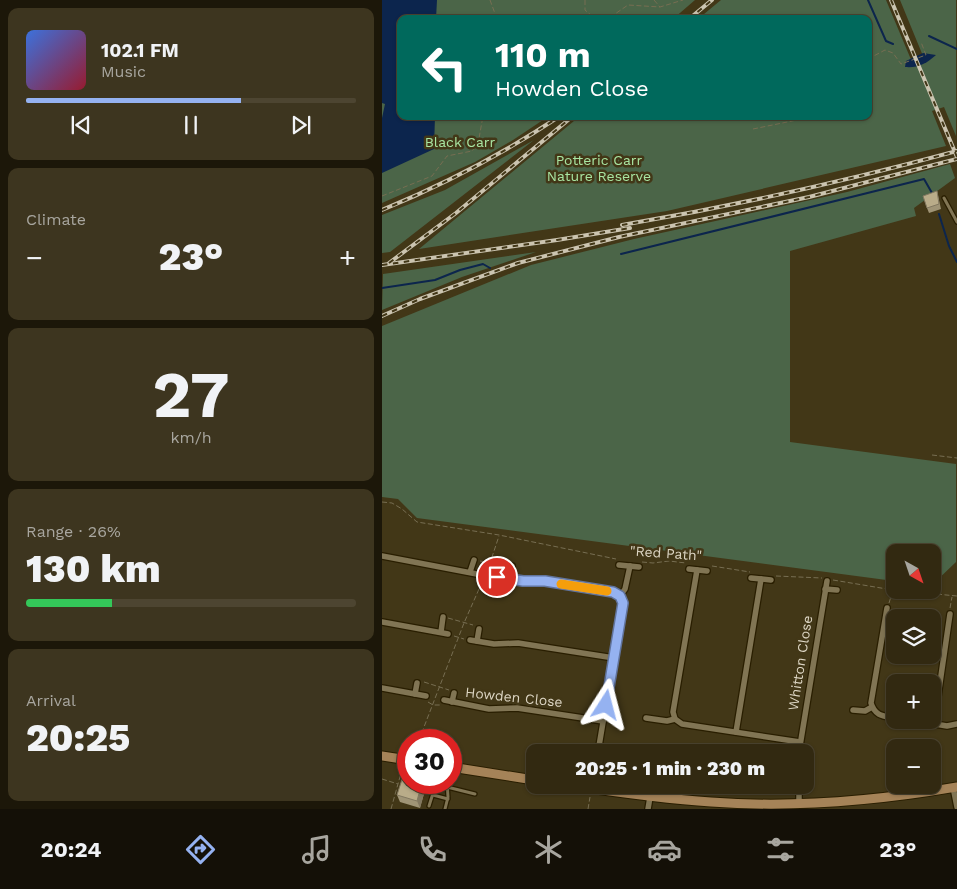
<!DOCTYPE html>
<meta charset="utf-8">
<style>
:root{--surface:#322911;--page:#3d351f;--text:#f1f3f6;--muted:#a8a69f;--line:#4d4531;--accent:#95b2f1}
body{margin:0;font-family:"Work Sans",sans-serif;background:var(--page);color:var(--text);height:100vh;display:flex;flex-direction:column;font-size:19px;white-space:nowrap}
*{box-sizing:border-box;margin:0}
p{font-size:16px;color:var(--muted)}
.icon{flex:none;width:28px;height:28px;fill:none;stroke:currentColor;stroke-width:2;stroke-linecap:round;stroke-linejoin:round}
.map{position:relative;flex:1;overflow:hidden}
.drawer{display:flex;flex-direction:column;gap:8px;padding:8px;background:#1c1709;width:382px}
.drawer>*{flex:none}
.hud{position:absolute;left:15px;top:15px;width:475px;height:105px;border-radius:10px;box-shadow:0 1px 4px #0004,0 0 0 1px var(--line);background:#00695c;color:#fff;overflow:hidden}
.needle{width:32px;rotate:140deg}
.buttons{position:absolute;left:504px;top:544px;display:grid;gap:10px}
.buttons a{display:grid;place-items:center;width:55px;height:55px;border-radius:10px;background:var(--surface);box-shadow:0 1px 4px #0004,0 0 0 1px var(--line);font-size:25px}
.speed{position:absolute;left:15px;top:729px;display:flex;gap:10px;font-size:25px;font-weight:700;text-align:center}
.speed>*{display:grid;place-content:center;width:65px;height:65px;border-radius:50%;background:var(--surface);box-shadow:0 1px 4px #0004,0 0 0 1px var(--line);line-height:1}
.speed .limit{border:8px solid #d22;background:#fff;color:#111}
.pin{position:absolute;display:grid;place-items:center;width:42px;height:42px;color:#fff;margin:-21px;border:2px solid #fff;border-radius:50%;box-shadow:0 1px 5px #0007}
.me{position:absolute;width:55px;margin:-28px;rotate:9deg;stroke-linejoin:round;filter:drop-shadow(0 0 4px #0008)}
.turn{display:flex;align-items:center;gap:18px;height:105px;padding:0 15px;font-size:22px}
.turn .icon{width:65px;height:65px;stroke-width:2.5}
.turn b{display:block;font-size:35px;line-height:42px}
.big{font-size:38px;font-weight:800;line-height:1.1}
.drawer .card{flex:1;display:flex;flex-direction:column;justify-content:center;gap:8px;min-width:0;padding:0 18px;border-radius:10px;background:var(--page)}
.drawer .dial{align-items:center;gap:0}
.dial b{font-size:65px;line-height:1}
.song{display:flex;align-items:center;gap:15px}
.cover{width:60px;height:60px;border-radius:8px;background:linear-gradient(135deg,hsl(220 70% 55%),hsl(350 70% 35%))}
.played{height:5px;border-radius:2px;background:linear-gradient(90deg,var(--accent) 65%,var(--line) 65%)}
.keys{display:flex;justify-content:space-around;direction:ltr}
.heat{display:flex;justify-content:space-between;align-items:center;font-size:28px;direction:ltr}
.charge{height:8px;border-radius:4px;background:linear-gradient(90deg,#34c759 26%,var(--line) 0)}
.trip{position:absolute;left:144px;top:744px;width:288px;height:50px;border-radius:10px;background:var(--surface);box-shadow:0 1px 4px #0004,0 0 0 1px var(--line);font-weight:800;line-height:50px;text-align:center}
.dock{display:flex;height:80px;justify-content:space-around;align-items:center;background:#141007;color:var(--muted)}
.dock .icon{width:35px;height:35px}
.dock .on{color:var(--accent)}
.dock b{font-size:22px;color:var(--text)}
main{display:flex;flex:1;min-height:0}
.map>svg:first-child{display:block}
.green{fill:#4b6548}
.water{fill:#0c254d}
.lines{fill:none;stroke-linecap:round;stroke-linejoin:round}
.stream{stroke:#0c254d;stroke-width:2}
.lane-casing{stroke:#291e00;stroke-width:5.5}
.street-casing{stroke:#291e00;stroke-width:8}
.secondary-casing{stroke:#291e00;stroke-width:11}
.path{stroke:#776e52;stroke-width:1;stroke-dasharray:5 2.5;stroke-linecap:butt}
.lane{stroke:#817554;stroke-width:3}
.street{stroke:#817554;stroke-width:5.5}
.secondary{stroke:#a58358;stroke-width:9}
.rail-casing{stroke:#cbc4b0;stroke-width:4}
.rail{stroke:#423717;stroke-width:2;stroke-dasharray:5.5;stroke-linecap:butt}
.wall{fill:#9f9476}
.shaded-wall{fill:#827860}
.building{fill:#b9ac89;stroke:#827860}
.route-casing{stroke:#61749d;stroke-width:12}
.route{stroke:#95b2f1;stroke-width:9}
.slow{stroke:#f59e0b;stroke-width:9}
.labels{text-anchor:middle;dominant-baseline:central;stroke-width:5;stroke-linejoin:round;paint-order:stroke}
.park-label{font-size:14px;fill:#a8e5a2;stroke:#423717}
.street-label{font-size:14px;fill:#ddd6c4;stroke:#423717}
</style>
<main>
<section class="drawer">
<div class="card">
<div class="song"><i class="cover"></i><div><b>102.1 FM</b><p>Music</p></div></div>
<div class="played"></div>
<div class="keys"><svg class="icon" aria-label="previous" viewBox="0 0 24 24"><path d="M18 5L8 12l10 7zM5 5v14"/></svg><svg class="icon" aria-label="pause" viewBox="0 0 24 24"><path d="M8 5v14M16 5v14"/></svg><svg class="icon" aria-label="next" viewBox="0 0 24 24"><path d="M6 5l10 7-10 7zM19 5v14"/></svg></div>
</div>
<div class="card"><p>Climate</p>
<div class="heat"><a>−</a><b class="big">23°</b><a>+</a></div>
</div>
<div class="card dial"><b>27</b><p>km/h</p></div>
<div class="card"><p>Range · 26%</p><b class="big">130 km</b><div class="charge"></div></div>
<div class="card"><p>Arrival</p><b class="big">20:25</b></div>
</section>
<div class="map">
<svg width="575" height="809" viewBox="0 0 575 809">
<rect width="100%" height="100%" fill="#423717"/>
<g class="green">
<polygon points="0,0 313,0 291,19 19,19 19,116 167,116 131,140 93,162 0,203"/>
<polygon points="339,0 504,0 530,62 541,56 518,0 574,0 574,136 562,107 550,111 564,146 285,211 37,249 198,116 486,116 486,19 316,19"/>
<polygon points="152,140 8,252 0,253 0,215 63,190"/>
<polygon points="568,164 573,178 532,208 534,216 408,251 408,442 574,464 574,562 550,585 550,552 512,552 512,581 35,518 16,499 0,497 0,326 149,265 252,239 465,192"/>
<polygon points="154,252 80,277 0,310 1,274"/>
</g>
<g class="water">
<polygon points="0,0 55,0 54,19 19,19 19,116 53,116 52,149 0,173 0,118 3,104 0,103"/>
<path d="M541,53l13,2c-10,9 -18,13 -31,12l1,-6z"/>
</g>
<g class="lines">
<g class="stream">
<polyline points="486,0 504,41 511,44"/>
<polyline points="547,36 575,49"/>
<polyline points="557,214 567,246 575,262"/>
<polyline points="239,254 542,179 550,193"/>
<polyline points="0,288 53,280 78,270 101,264 108,268"/>
</g>
<g class="lane-casing">
<g id="lane">
<polyline points="562,198 575,222"/>
<polyline points="65,787 93,794"/>
<polyline points="51,795 66,799"/>
<polyline points="47,806 52,790"/>
<polyline points="63,809 66,797 65,782"/>
</g>
</g>
<g class="street-casing">
<g id="street">
<polyline points="0,556 100,575"/>
<polyline points="237,565 257,567"/>
<polyline points="307,569 325,571"/>
<polyline points="315,570 291,712 293,719 300,724 418,742"/>
<polyline points="88,572 92,560"/>
<polyline points="115,577 141,581 163,581 231,592 238,596 241,603 216,752"/>
<polyline points="128,578 130,566"/>
<polyline points="369,578 389,580"/>
<polyline points="443,589 455,590"/>
<polyline points="238,596 243,589 248,566"/>
<path d="M505,608l-16,95c4,13 12,13 23,15"/>
<polyline points="0,622 66,634"/>
<polyline points="59,632 61,617"/>
<polyline points="88,640 112,644 136,643 232,658"/>
<polyline points="95,641 97,629"/>
<polyline points="0,688 44,696"/>
<polyline points="33,694 35,683"/>
<polyline points="62,700 107,709 135,708 221,721"/>
<polyline points="70,702 72,693"/>
<polyline points="471,710 483,711 490,707"/>
<polyline points="264,718 285,721 293,719"/>
<polyline points="529,720 565,726 575,724"/>
<polyline points="552,724 568,614"/>
<polyline points="354,732 379,579"/>
<polyline points="417,752 445,581"/>
<polyline points="417,785 417,803"/>
<polyline points="571,787 575,807"/>
<polyline points="266,809 268,797"/>
</g>
</g>
<g class="secondary-casing">
<g id="secondary">
<polyline points="0,756 26,760"/>
<polyline points="69,767 152,780"/>
<path d="M186,785c47,7 95,14 143,17 81,6 165,-1 246,-15"/>
</g>
</g>
<g class="path">
<polyline points="108,0 115,19"/>
<polyline points="203,0 203,10 211,17 230,16 246,5 278,7 301,0"/>
<polyline points="272,0 278,7"/>
<polyline points="486,59 503,50 511,53 519,64 544,55 539,42"/>
<polyline points="371,129 415,120 421,116"/>
<polyline points="0,196 50,176 65,156 90,151 96,144 101,116"/>
<polyline points="550,455 575,458"/>
<polyline points="0,502 10,503 20,509 35,522 117,535 234,559"/>
<polyline points="98,561 124,565"/>
<polyline points="260,562 271,563 287,561 304,563"/>
<polyline points="330,566 368,572"/>
<polyline points="105,572 117,536"/>
<polyline points="394,576 440,578"/>
<polyline points="451,580 511,590 575,596"/>
<polyline points="507,603 511,590"/>
<polyline points="568,608 570,597"/>
<polyline points="66,618 91,625"/>
<polyline points="72,636 82,639"/>
<polyline points="42,682 67,690"/>
<polyline points="46,702 51,705 58,705"/>
<polyline points="37,740 82,623 101,580"/>
<polyline points="0,779 16,784"/>
<polyline points="9,809 21,766"/>
<polyline points="206,809 208,797"/>
</g>
<use href="#lane" class="lane"/>
<use href="#street" class="street"/>
<use href="#secondary" class="secondary"/>
<g class="rail-casing">
<g id="rail">
<polyline points="509,0 575,157"/>
<polyline points="307,19 330,0"/>
<path d="M0,210c63,-26 121,-56 178,-94"/>
<path d="M240,225c112,-19 225,-44 335,-74"/>
<polyline points="7,263 74,213 191,116"/>
<polyline points="0,265 175,240 248,228"/>
<polyline points="0,316 38,299 136,263 237,237 427,197 575,159"/>
</g>
</g>
<use href="#rail" class="rail"/>
</g>
<g class="wall">
<polygon points="555,191 559,209 547,213 545,208"/>
<polygon points="45,783 38,808 18,802 15,795"/>
</g>
<polygon class="shaded-wall" points="40,782 45,782 45,783 38,808 35,801"/>
<g class="building">
<polygon points="555,191 557,204 545,208 541,196"/>
<polygon points="23,770 26,771 26,782 40,782 35,801 15,795"/>
</g>
<g class="lines">
<g class="route-casing">
<polyline id="route" points="115,577 141,581 163,581 231,592 238,596 241,603 224,705"/>
</g>
<use href="#route" class="route"/>
<polyline class="slow" points="179,584 225,591"/>
</g>
<g class="labels">
<g class="park-label">
<text x="78" y="142">Black Carr</text>
<text x="217" y="160">Potteric Carr<tspan x="217" dy="16">Nature Reserve</tspan></text>
</g>
<g class="street-label">
<text transform="translate(284 553) rotate(4)">"Red Path"</text>
<text transform="translate(418 663) rotate(-81)">Whitton Close</text>
<text transform="translate(132 697) rotate(6)">Howden Close</text>
</g>
</g>
</svg>
<div class="buttons">
<a><svg class="needle" viewBox="-14 -14 28 28"><path d="M0-13l5 13h-10z" fill="#e53935"/><path d="M0 13l5-13h-10z" fill="#a8a69f"/></svg></a>
<a><svg class="icon" aria-label="layers" viewBox="0 0 24 24"><path d="M12 4l9 5-9 5-9-5zM3 14l9 5 9-5"/></svg></a>
<a>+</a>
<a>−</a>
</div>
<div class="speed"><div class="limit">30</div></div>
<div class="pin" style="left:115px;top:577px;background:#d93025"><svg class="icon" aria-label="arrive" viewBox="0 0 24 24"><path d="M6 21V4h12l-3 4 3 4H6"/></svg></div>
<svg class="me" style="left:224px;top:705px" viewBox="-20 -20 40 40"><path d="M0-17L14 15 0 8-14 15z" fill="#95b2f1" stroke="#fff" stroke-width="4"/></svg>
<div class="trip">20:25 · 1 min · 230 m</div>
<div class="hud">
<div class="turn"><svg class="icon" aria-label="left" viewBox="0 0 24 24"><path d="M17 20v-9H6M10 6l-5 5 5 5"/></svg><div><b>110 m</b>Howden Close</div></div>
</div>
</div>
</main>
<nav class="dock">
<b>20:24</b>
<svg class="icon on" aria-label="directions" viewBox="0 0 24 24"><path d="M12 3l9 9-9 9-9-9zM9 14v-3h6M13 9l2 2-2 2"/></svg>
<svg class="icon" aria-label="music" viewBox="0 0 24 24"><path d="M9 18V5l10-2v13"/><circle cx="6" cy="18" r="3"/><circle cx="16" cy="16" r="3"/></svg>
<svg class="icon" aria-label="phone" viewBox="0 0 24 24"><path d="M5 4h4l2 5-3 2q2 4 5 5l2-3 5 2v4C11 20 4 13 5 4z"/></svg>
<svg class="icon" aria-label="climate" viewBox="0 0 24 24"><path d="M12 3v18M4 7l16 10M4 17L20 7"/></svg>
<svg class="icon" aria-label="car" viewBox="0 0 24 24"><path d="M5 17H2v-5l4-1 3-4h7l3 4 3 1v5h-3M9 17h6M6 11h13"/><circle cx="7" cy="17" r="2"/><circle cx="17" cy="17" r="2"/></svg>
<svg class="icon" aria-label="filters" viewBox="0 0 24 24"><path d="M4 7h16M4 17h16"/><circle cx="9" cy="7" r="2"/><circle cx="15" cy="17" r="2"/></svg>
<b>23°</b>
</nav>
